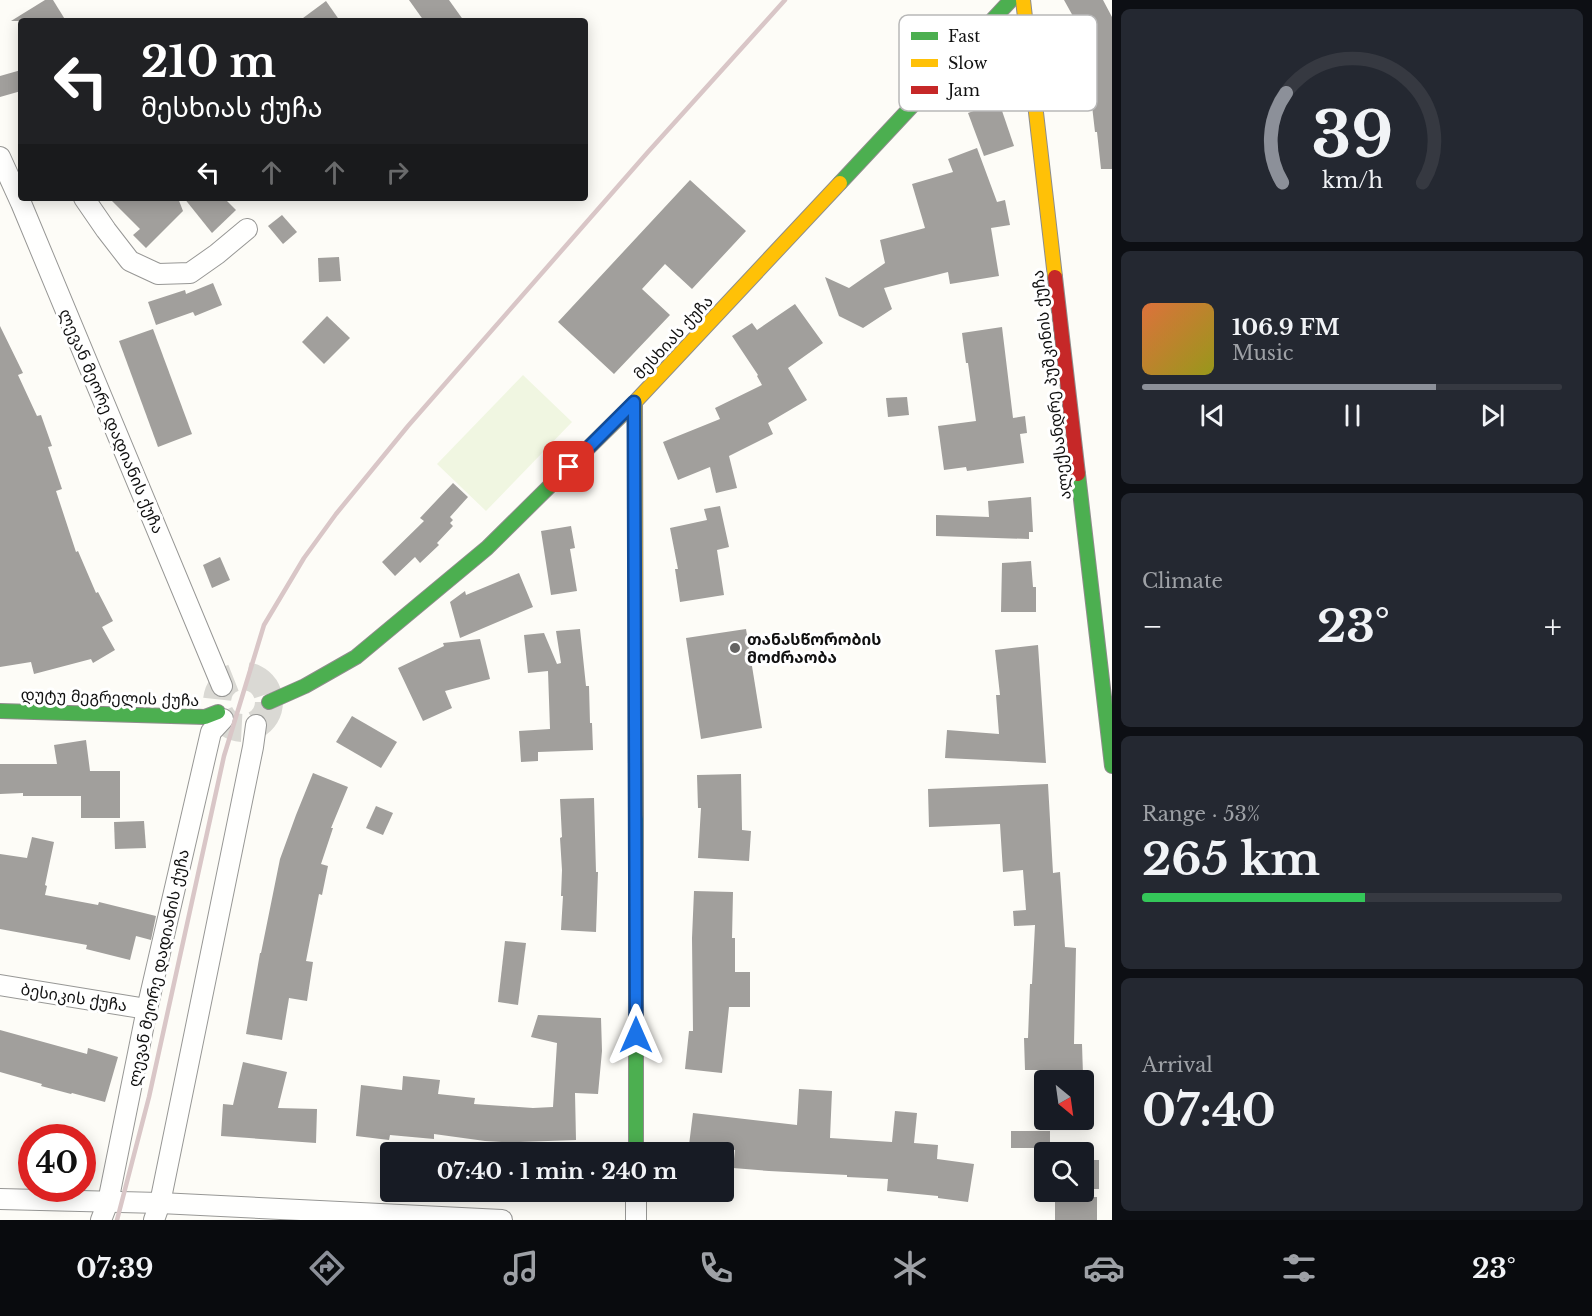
<!DOCTYPE html>
<meta charset="utf-8">
<style>
:root{--surface:#171b24;--page:#242831;--text:#f1f3f6;--muted:#9ea1a6;--line:#363941;--accent:#8c9099}
body{margin:0;font-family:"Libre Baskerville","Noto Sans Georgian",serif;background:var(--page);color:var(--text);height:100vh;display:flex;flex-direction:column;font-size:22px;white-space:nowrap}
*{box-sizing:border-box;margin:0}
p{font-size:20px;color:var(--muted)}
.icon{flex:none;width:33px;height:33px;fill:none;stroke:currentColor;stroke-width:2;stroke-linecap:round;stroke-linejoin:round}
.map{position:relative;flex:1;overflow:hidden}
.panel{display:flex;flex-direction:column;gap:9px;padding:9px;background:#0d0f14;width:480px}
.panel>*{flex:none}
.hud{position:absolute;left:18px;top:18px;width:570px;height:183px;border-radius:6px;box-shadow:0 3px 15px #0003;background:#202124;color:#fff;overflow:hidden}
.needle{width:39px;rotate:151deg}
.buttons{position:absolute;left:1034px;top:1070px;display:grid;gap:12px}
.buttons a{display:grid;place-items:center;width:60px;height:60px;border-radius:6px;background:var(--surface);box-shadow:0 3px 15px #0003;font-size:30px}
.speed{position:absolute;left:18px;top:1124px;display:flex;gap:12px;font-size:30px;font-weight:700;text-align:center}
.speed>*{display:grid;place-content:center;width:78px;height:78px;border-radius:50%;background:var(--surface);box-shadow:0 3px 15px #0003;line-height:1}
.speed .limit{border:9px solid #d22;background:#fff;color:#111}
.pin{position:absolute;display:grid;place-items:center;width:51px;height:51px;color:#fff;margin:-26px;border-radius:12px;box-shadow:0 3px 9px #0006}
.me{position:absolute;width:66px;margin:-33px;rotate:0deg;stroke-linejoin:round;filter:drop-shadow(0 0 4px #0008)}
.turn{display:flex;align-items:center;gap:21px;height:126px;padding:0 24px;font-size:27px}
.turn .icon{width:78px;height:78px;stroke-width:2.5}
.turn b{display:block;font-size:42px;line-height:51px}
.lanes{display:flex;align-items:center;height:57px;padding:0 24px;background:#0003;justify-content:center;gap:30px;direction:ltr}
.lanes .off{opacity:.35}
.big{font-size:45px;font-weight:700;line-height:1.1}
.panel .tile{flex:1;display:flex;flex-direction:column;justify-content:center;gap:9px;min-width:0;padding:0 21px;border-radius:9px;background:var(--page)}
.panel .dial{align-items:center;gap:0}
.dial svg{height:156px;overflow:visible;fill:none;stroke:var(--line);stroke-width:7;stroke-linecap:round;text-anchor:middle}
.dial text{fill:var(--text);stroke:none}
.song{display:flex;align-items:center;gap:18px}
.cover{width:72px;height:72px;border-radius:9px;background:linear-gradient(135deg,hsl(20 70% 55%),hsl(60 70% 35%))}
.played{height:6px;border-radius:3px;background:linear-gradient(90deg,var(--accent) 70%,var(--line) 70%)}
.keys{display:flex;justify-content:space-around;direction:ltr}
.heat{display:flex;justify-content:space-between;align-items:center;font-size:33px;direction:ltr}
.charge{height:9px;border-radius:4px;background:linear-gradient(90deg,#34c759 53%,var(--line) 0)}
.trip{position:absolute;left:380px;top:1142px;width:354px;height:60px;border-radius:6px;background:var(--surface);box-shadow:0 3px 15px #0003;font-weight:700;line-height:60px;text-align:center}
.menu{display:flex;height:96px;justify-content:space-around;align-items:center;background:#090b0e;color:var(--muted)}
.menu .icon{width:42px;height:42px}
.menu .on{color:var(--accent)}
.menu b{font-size:27px;color:var(--text)}
main{display:flex;flex:1;min-height:0}
.map>svg:first-child{display:block}
.pitch{fill:#f0f6e1}
.building{fill:#a19f9c}
.lines{fill:none;stroke-linecap:round;stroke-linejoin:round}
.secondary-tunnel{stroke:#dad9d4;stroke-width:28;stroke-dasharray:28 14;stroke-linecap:butt}
.street-casing{stroke:#979795;stroke-width:22}
.fast-casing{stroke:#8e8d8b;stroke-width:16}
.slow-casing{stroke:#8e8d8b;stroke-width:16}
.jam-casing{stroke:#8e8d8b;stroke-width:16}
.street{stroke:#fffffe;stroke-width:20}
.fast{stroke:#4caf50;stroke-width:14}
.slow{stroke:#ffc107;stroke-width:14}
.jam{stroke:#c62828;stroke-width:14}
.rail{stroke:#d9c6c7;stroke-width:4.5}
.route-casing{stroke:#114b97;stroke-width:15}
.route{stroke:#1a73e8;stroke-width:10}
.poi-dot{fill:#646362;stroke:#fff;stroke-width:2}
.labels{text-anchor:middle;dominant-baseline:central;stroke-width:6;stroke-linejoin:round;paint-order:stroke}
.street-label{font-size:16px;fill:#111;stroke:#fff}
.poi-label{font-size:16px;font-weight:bold;fill:#111;stroke:#fff;text-anchor:start}
.key{fill:#fff;stroke:#b8b8b8;stroke-width:1.5}
.key-label{font-size:16px;fill:#111}
</style>
<main>
<div class="map">
<svg width="1112" height="1220" viewBox="0 0 1112 1220">
<rect width="100%" height="100%" fill="#fdfcf7"/>
<polygon class="pitch" points="523,375 572,422 486,511 437,464"/>
<g class="building">
<polygon points="45,0 53,0 66,21 11,21"/>
<polygon points="409,0 449,0 464,21 424,21"/>
<polygon points="1064,0 1103,0 1112,17 1112,169 1101,169 1097,132 1095,132 1091,97 1090,97 1079,27"/>
<polygon points="326,1 340,21 299,21"/>
<polygon points="21,70 21,91 0,97 0,76"/>
<polygon points="999,102 1014,146 984,156 968,113"/>
<polygon points="977,148 997,202 1005,200 1010,225 991,228 999,276 950,284 948,272 884,288 892,309 863,328 839,316 825,277 849,288 885,263 880,240 925,228 912,184 953,172 948,159"/>
<polygon points="690,180 746,231 692,289 665,264 642,289 670,315 614,374 558,322"/>
<polygon points="109,198 178,198 183,211 146,248 133,235 140,229"/>
<polygon points="184,198 224,198 236,210 212,233"/>
<polygon points="282,215 297,232 283,244 268,226"/>
<polygon points="339,257 341,281 319,282 318,258"/>
<polygon points="213,283 222,305 195,316 193,312 156,325 148,302 185,290 186,294"/>
<polygon points="795,304 823,343 788,368 807,400 768,423 773,434 729,456 737,488 716,493 710,467 678,480 663,442 720,419 715,408 762,385 757,376 758,375 732,336 752,323 757,330"/>
<polygon points="327,316 350,338 324,364 302,342"/>
<polygon points="0,326 23,373 18,375 37,416 41,415 52,446 48,447 62,489 56,491 76,552 78,551 96,593 98,592 113,621 102,627 115,650 93,663 91,659 34,674 31,662 0,667"/>
<polygon points="1002,327 1013,418 1025,416 1027,433 1020,434 1024,463 967,471 966,467 944,470 938,426 976,421 968,363 966,363 962,333"/>
<polygon points="153,329 192,434 158,447 119,341"/>
<polygon points="907,397 909,415 888,417 886,398"/>
<polygon points="453,483 468,497 450,517 453,520 450,523 453,526 437,543 439,545 420,563 415,557 395,576 382,562 424,521 420,518"/>
<polygon points="1031,497 1033,532 1029,532 1029,539 936,536 936,515 989,517 988,501"/>
<polygon points="720,506 729,547 717,550 724,595 680,602 675,569 678,569 670,528 707,520 704,509"/>
<polygon points="571,526 575,548 570,549 577,591 551,595 541,531"/>
<polygon points="220,557 230,580 212,588 203,565"/>
<polygon points="1031,561 1033,587 1036,587 1036,612 1001,612 1002,563"/>
<polygon points="519,573 533,607 460,638 450,602 465,591 466,595"/>
<polygon points="580,629 586,686 589,686 590,723 592,723 593,750 538,752 538,761 521,762 519,731 550,729 548,671 528,673 524,635 544,633 557,664 561,663 556,631"/>
<polygon points="746,629 762,728 701,739 686,638"/>
<polygon points="480,639 490,679 445,691 452,708 423,721 398,668 444,646 443,643"/>
<polygon points="1038,645 1046,763 945,758 947,730 999,734 996,695 1000,695 995,650"/>
<polygon points="352,716 397,742 381,768 336,742"/>
<polygon points="86,740 90,771 120,771 120,818 81,818 81,796 23,796 23,793 0,794 0,764 57,764 54,745"/>
<polygon points="313,773 348,787 331,828 333,828 321,864 328,866 322,895 319,894 306,961 313,962 307,1001 289,998 282,1040 246,1034 260,953 261,953 280,859 296,815"/>
<polygon points="741,774 742,830 751,831 749,861 698,858 701,808 698,808 697,775"/>
<polygon points="1048,784 1053,873 1060,872 1065,947 1076,948 1074,1044 1082,1044 1083,1075 1040,1077 1040,1070 1025,1070 1024,1038 1028,1038 1030,984 1032,984 1035,925 1014,926 1013,911 1026,910 1023,870 1003,872 1000,824 929,827 928,789"/>
<polygon points="594,798 596,872 598,872 596,932 561,930 563,896 561,896 562,870 560,838 562,837 560,799"/>
<polygon points="376,806 393,813 383,835 366,828"/>
<polygon points="144,821 146,848 115,849 114,822"/>
<polygon points="32,837 54,842 45,885 47,886 45,895 98,905 99,902 156,916 151,940 136,936 130,960 86,949 87,945 0,929 0,854 27,858"/>
<polygon points="694,891 733,892 732,938 735,938 735,972 750,972 750,1007 729,1007 722,1073 685,1069 689,1031 693,1031 692,938"/>
<polygon points="505,941 526,943 518,1005 498,1002"/>
<polygon points="538,1015 601,1018 602,1051 598,1094 575,1093 576,1140 520,1142 520,1143 485,1141 434,1134 434,1139 390,1135 389,1140 356,1136 361,1085 402,1090 403,1076 440,1080 438,1094 475,1098 474,1104 533,1108 553,1107 557,1043 531,1037"/>
<polygon points="0,1030 87,1054 88,1048 118,1057 105,1102 72,1093 71,1094 41,1086 42,1084 0,1072"/>
<polygon points="243,1062 287,1072 278,1108 317,1109 316,1143 221,1136 223,1104 233,1105"/>
<polygon points="799,1089 832,1091 830,1138 892,1142 895,1111 917,1113 914,1143 938,1145 937,1159 974,1164 968,1202 938,1198 938,1196 887,1191 888,1179 847,1177 847,1175 769,1171 733,1168 735,1150 689,1145 693,1113 797,1125"/>
<rect x="1011" y="1131" width="39" height="17"/>
<rect x="1083" y="1160" width="16" height="29"/>
<polygon points="1097,1197 1097,1220 1055,1220 1055,1198"/>
</g>
<g class="lines">
<circle class="secondary-tunnel" cx="243" cy="702" r="26"/>
<g class="street-casing">
<g id="street">
<polyline points="0,157 21,203 222,686"/>
<polyline points="84,198 106,230 130,261 158,274 190,273 217,254 247,229"/>
<polyline points="0,985 147,1009"/>
<polyline points="636,1191 636,1220"/>
<polyline points="0,1199 160,1203 502,1220"/>
<polyline points="101,1220 108,1202 147,1009 211,732 223,719"/>
<polyline points="154,1220 160,1203 253,747 256,725"/>
</g>
</g>
<g class="fast-casing">
<g id="fast">
<polyline points="840,183 1011,0"/>
<polyline points="1078,474 1112,766"/>
<polyline points="269,702 305,686 356,657 487,548 567,469"/>
<polyline points="0,711 205,717 218,712"/>
<polyline points="636,815 636,1152"/>
</g>
</g>
<g class="slow-casing">
<g id="slow">
<polyline points="1023,0 1055,277"/>
<polyline points="635,402 636,815"/>
<polyline points="567,469 635,402 840,183"/>
</g>
</g>
<g class="jam-casing">
<polyline id="jam" points="1055,277 1078,474"/>
</g>
<use href="#street" class="street"/>
<use href="#fast" class="fast"/>
<use href="#slow" class="slow"/>
<use href="#jam" class="jam"/>
<polyline class="rail" points="117,1220 149,1097 224,756 264,625 304,558 336,514 408,426 648,152 785,0"/>
</g>
<g class="lines">
<g class="route-casing">
<polyline id="route" points="569,467 634,402 636,1035"/>
</g>
<use href="#route" class="route"/>
</g>
<circle class="poi-dot" cx="735" cy="648" r="6"/>
<g class="labels">
<g class="street-label">
<text transform="translate(673 337) rotate(-47)">მესხიას ქუჩა</text>
<text transform="translate(1051 385) rotate(-97)">ალექსანდრე პუშკინის ქუჩა</text>
<text transform="translate(112 421) rotate(67)">ლევან მეორე დადიანის ქუჩა</text>
<text transform="translate(110 697) rotate(2)">დუტუ მეგრელის ქუჩა</text>
<text transform="translate(158 968) rotate(-78)">ლევან მეორე დადიანის ქუჩა</text>
<text transform="translate(74 997) rotate(9)">ბესიკის ქუჩა</text>
</g>
<g class="poi-label">
<text x="747" y="639">თანასწორობის<tspan x="747" dy="18">მოძრაობა</tspan></text>
</g>
</g>
<rect x="899" y="15" width="198" height="96" rx="9" class="key"/>
<rect x="911" y="32" width="27" height="8" fill="#4caf50"/>
<rect x="911" y="59" width="27" height="8" fill="#ffc107"/>
<rect x="911" y="86" width="27" height="8" fill="#c62828"/>
<g class="key-label">
<text x="948" y="42">Fast</text>
<text x="948" y="69">Slow</text>
<text x="948" y="96">Jam</text>
</g>
</svg>
<div class="buttons">
<a><svg class="needle" viewBox="-14 -14 28 28"><path d="M0-13l5 13h-10z" fill="#e53935"/><path d="M0 13l5-13h-10z" fill="#9ea1a6"/></svg></a>
<a><svg class="icon" aria-label="search" viewBox="0 0 24 24"><circle cx="10" cy="10" r="6"/><path d="M15 15l6 6"/></svg></a>
</div>
<div class="speed"><div class="limit">40</div></div>
<div class="pin" style="left:569px;top:467px;background:#d93025"><svg class="icon" aria-label="arrive" viewBox="0 0 24 24"><path d="M6 21V4h12l-3 4 3 4H6"/></svg></div>
<svg class="me" style="left:636px;top:1035px" viewBox="-20 -20 40 40"><path d="M0-17L14 15 0 8-14 15z" fill="#1a73e8" stroke="#fff" stroke-width="4"/></svg>
<div class="trip">07:40 · 1 min · 240 m</div>
<div class="hud">
<div class="turn"><svg class="icon" aria-label="left" viewBox="0 0 24 24"><path d="M17 20v-9H6M10 6l-5 5 5 5"/></svg><div><b>210 m</b>მესხიას ქუჩა</div></div>
<div class="lanes"><svg class="icon" aria-label="left" viewBox="0 0 24 24"><path d="M17 20v-9H6M10 6l-5 5 5 5"/></svg><svg class="icon off" aria-label="ahead" viewBox="0 0 24 24"><path d="M12 20V5M6 11l6-6 6 6"/></svg><svg class="icon off" aria-label="ahead" viewBox="0 0 24 24"><path d="M12 20V5M6 11l6-6 6 6"/></svg><svg class="icon off" aria-label="right" viewBox="0 0 24 24"><path d="M7 20v-9h11M14 6l5 5-5 5"/></svg></div>
</div>
</div>
<section class="panel">
<div class="tile dial"><svg viewBox="0 0 100 80">
<path d="M14 69A42 42 0 1 1 86 69"/>
<path d="M14 69A42 42 0 0 1 16 23" stroke="#8c9099"/>
<text x="50" y="56" font-size="32" font-weight="700">39</text>
<text x="50" y="72" font-size="11">km/h</text>
</svg></div>
<div class="tile">
<div class="song"><i class="cover"></i><div><b>106.9 FM</b><p>Music</p></div></div>
<div class="played"></div>
<div class="keys"><svg class="icon" aria-label="previous" viewBox="0 0 24 24"><path d="M18 5L8 12l10 7zM5 5v14"/></svg><svg class="icon" aria-label="pause" viewBox="0 0 24 24"><path d="M8 5v14M16 5v14"/></svg><svg class="icon" aria-label="next" viewBox="0 0 24 24"><path d="M6 5l10 7-10 7zM19 5v14"/></svg></div>
</div>
<div class="tile"><p>Climate</p>
<div class="heat"><a>−</a><b class="big">23°</b><a>+</a></div>
</div>
<div class="tile"><p>Range · 53%</p><b class="big">265 km</b><div class="charge"></div></div>
<div class="tile"><p>Arrival</p><b class="big">07:40</b></div>
</section>
</main>
<nav class="menu">
<b>07:39</b>
<svg class="icon on" aria-label="directions" viewBox="0 0 24 24"><path d="M12 3l9 9-9 9-9-9zM9 14v-3h6M13 9l2 2-2 2"/></svg>
<svg class="icon" aria-label="music" viewBox="0 0 24 24"><path d="M9 18V5l10-2v13"/><circle cx="6" cy="18" r="3"/><circle cx="16" cy="16" r="3"/></svg>
<svg class="icon" aria-label="phone" viewBox="0 0 24 24"><path d="M5 4h4l2 5-3 2q2 4 5 5l2-3 5 2v4C11 20 4 13 5 4z"/></svg>
<svg class="icon" aria-label="climate" viewBox="0 0 24 24"><path d="M12 3v18M4 7l16 10M4 17L20 7"/></svg>
<svg class="icon" aria-label="car" viewBox="0 0 24 24"><path d="M5 17H2v-5l4-1 3-4h7l3 4 3 1v5h-3M9 17h6M6 11h13"/><circle cx="7" cy="17" r="2"/><circle cx="17" cy="17" r="2"/></svg>
<svg class="icon" aria-label="filters" viewBox="0 0 24 24"><path d="M4 7h16M4 17h16"/><circle cx="9" cy="7" r="2"/><circle cx="15" cy="17" r="2"/></svg>
<b>23°</b>
</nav>
